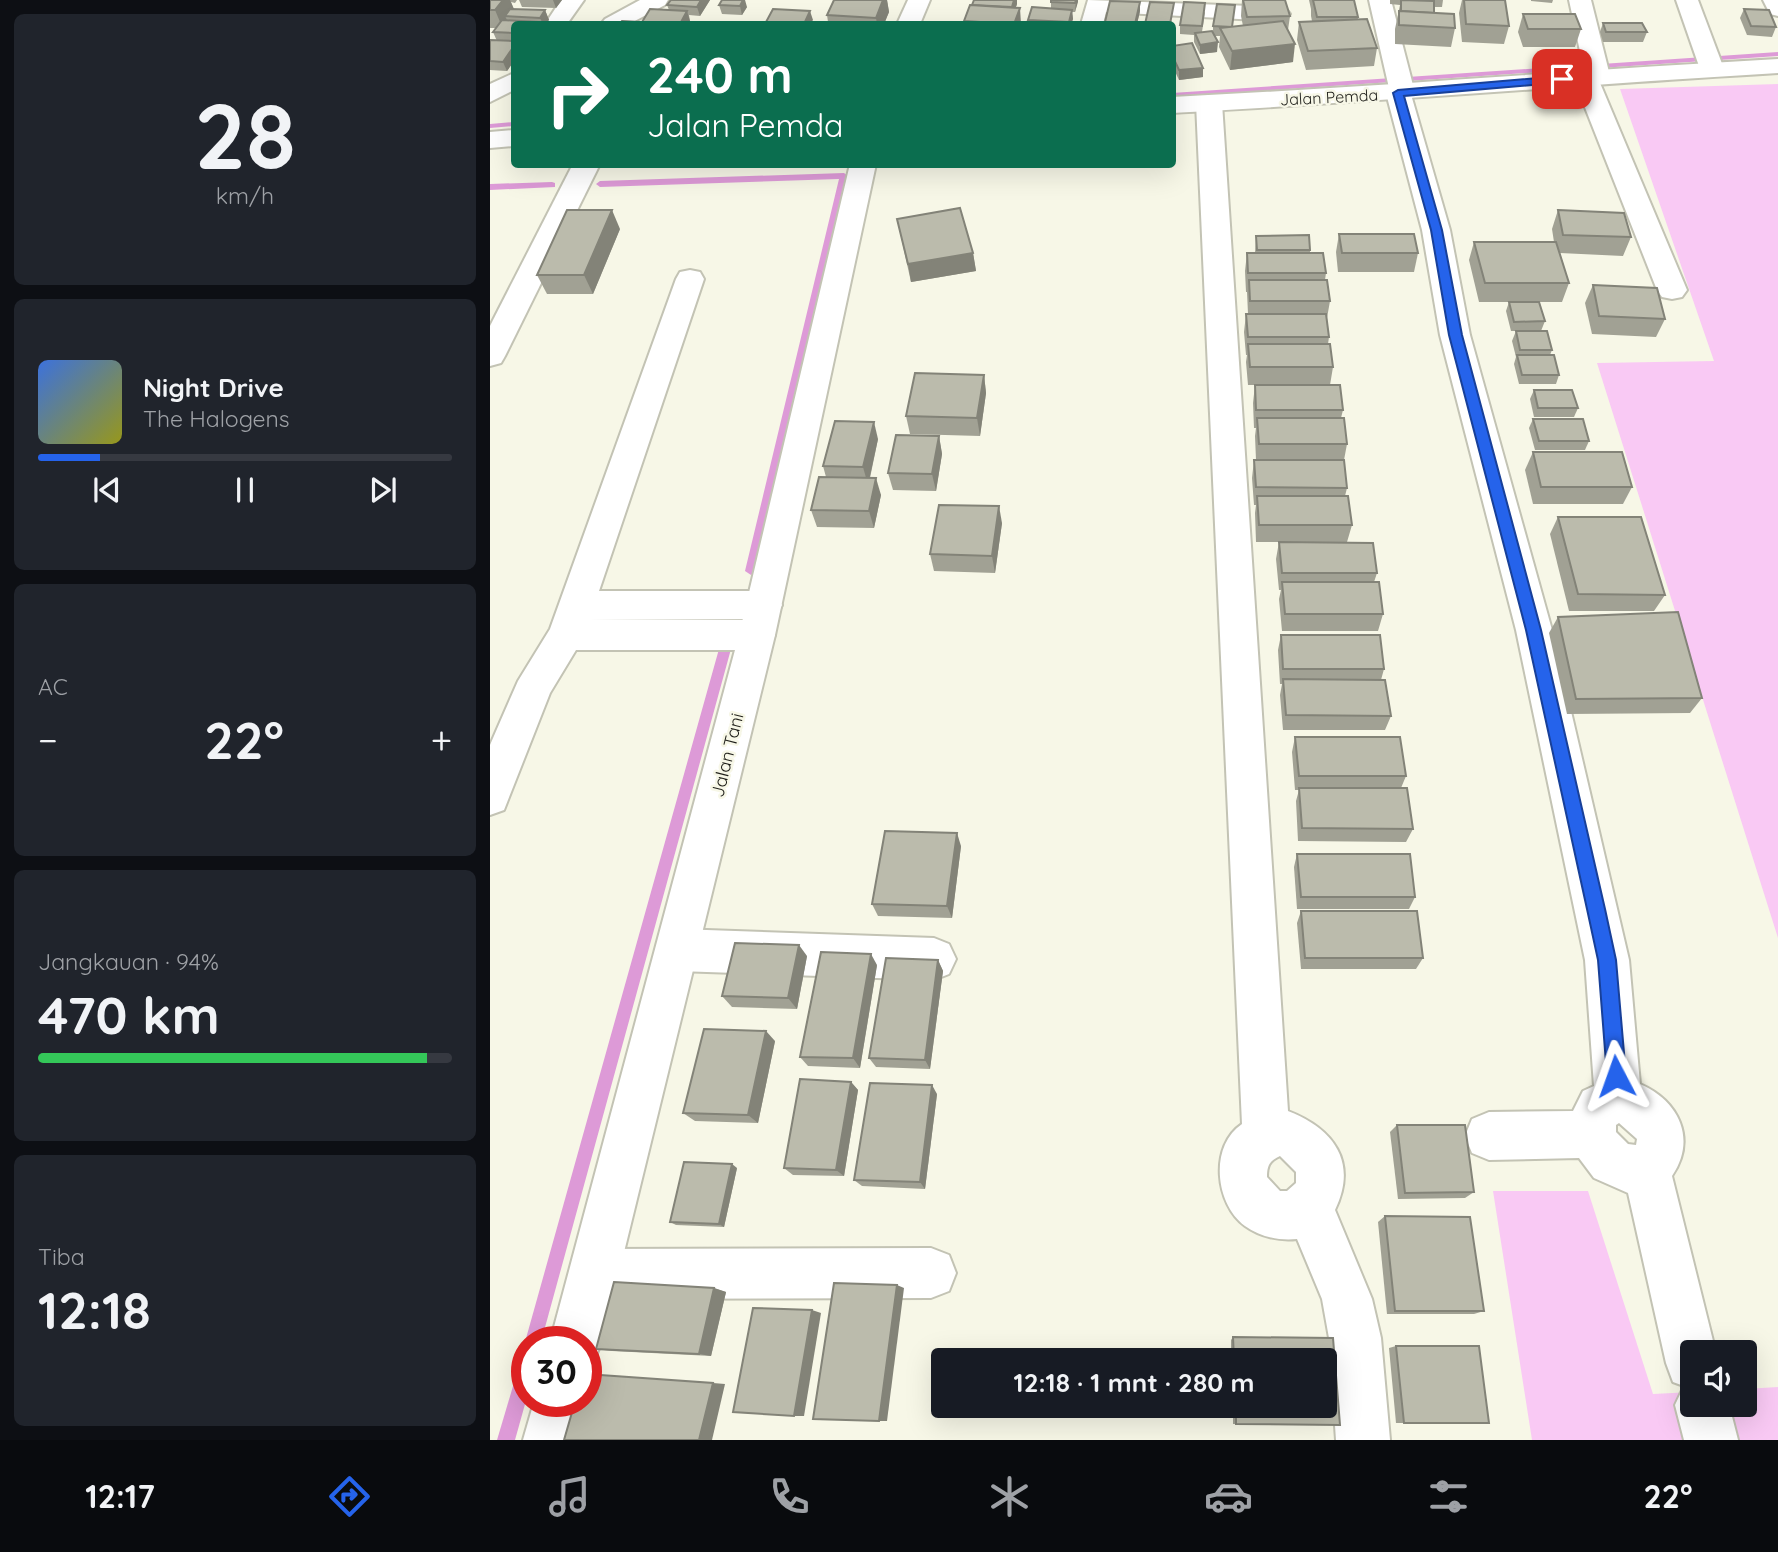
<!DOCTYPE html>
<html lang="id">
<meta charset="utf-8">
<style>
:root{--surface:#171b24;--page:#20242c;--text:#f1f3f6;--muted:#9ea1a6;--line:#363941;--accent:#2563eb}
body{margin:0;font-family:Quicksand,sans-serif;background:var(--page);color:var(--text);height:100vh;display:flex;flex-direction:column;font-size:26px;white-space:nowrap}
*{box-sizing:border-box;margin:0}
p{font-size:23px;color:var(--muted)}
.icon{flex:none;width:38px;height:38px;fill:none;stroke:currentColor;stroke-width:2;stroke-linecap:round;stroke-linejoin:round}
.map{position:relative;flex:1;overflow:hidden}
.panel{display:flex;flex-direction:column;gap:14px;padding:14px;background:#0d0f14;width:490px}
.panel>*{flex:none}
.hud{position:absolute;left:21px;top:21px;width:665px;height:147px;border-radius:7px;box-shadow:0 7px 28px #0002;background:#0b6e4f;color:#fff;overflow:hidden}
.controls{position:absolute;left:1190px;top:1340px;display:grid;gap:14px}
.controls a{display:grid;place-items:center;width:77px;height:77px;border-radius:7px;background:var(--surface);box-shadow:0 7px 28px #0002;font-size:35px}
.speed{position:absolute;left:21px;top:1326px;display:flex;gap:14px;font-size:35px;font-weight:700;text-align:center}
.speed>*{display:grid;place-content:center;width:91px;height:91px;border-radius:50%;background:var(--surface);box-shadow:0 7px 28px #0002;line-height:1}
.speed .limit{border:10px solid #d22;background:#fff;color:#111}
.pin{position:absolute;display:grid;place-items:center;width:60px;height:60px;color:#fff;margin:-30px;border-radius:14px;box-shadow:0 4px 10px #0006}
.me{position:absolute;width:77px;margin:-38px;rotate:356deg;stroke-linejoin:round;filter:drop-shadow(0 0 5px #0008)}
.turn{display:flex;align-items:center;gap:24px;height:147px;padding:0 21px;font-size:32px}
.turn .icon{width:91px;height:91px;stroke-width:2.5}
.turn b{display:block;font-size:49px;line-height:60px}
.big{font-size:52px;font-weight:700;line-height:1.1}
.panel .tile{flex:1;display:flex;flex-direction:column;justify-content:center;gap:10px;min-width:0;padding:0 24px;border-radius:10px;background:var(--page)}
.panel .dial{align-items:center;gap:0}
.dial b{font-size:91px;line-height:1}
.song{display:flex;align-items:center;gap:21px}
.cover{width:84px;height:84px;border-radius:10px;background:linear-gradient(135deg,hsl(220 70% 55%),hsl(60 70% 35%))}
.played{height:7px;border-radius:4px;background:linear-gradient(90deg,var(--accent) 15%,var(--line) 15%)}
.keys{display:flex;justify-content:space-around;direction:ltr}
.heat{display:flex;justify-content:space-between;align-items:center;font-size:38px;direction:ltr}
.charge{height:10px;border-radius:5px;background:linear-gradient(90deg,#34c759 94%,var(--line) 0)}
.trip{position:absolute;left:441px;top:1348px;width:406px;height:70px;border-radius:7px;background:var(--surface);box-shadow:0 7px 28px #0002;font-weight:700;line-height:70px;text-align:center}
.tab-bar{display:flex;height:112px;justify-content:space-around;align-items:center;background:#090b0e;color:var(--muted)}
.tab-bar .icon{width:49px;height:49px}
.tab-bar .on{color:var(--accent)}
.tab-bar b{font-size:32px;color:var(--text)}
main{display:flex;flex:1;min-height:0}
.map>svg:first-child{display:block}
.green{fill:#f9c9f4}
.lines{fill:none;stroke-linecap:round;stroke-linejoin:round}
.stream{fill:#dd9ad7;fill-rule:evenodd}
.street-casing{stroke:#c3c3b4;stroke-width:4}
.secondary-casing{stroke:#c3c3b4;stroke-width:4}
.street{fill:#fff;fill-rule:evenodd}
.secondary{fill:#fff;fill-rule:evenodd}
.wall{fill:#a1a194}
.shaded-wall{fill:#838378}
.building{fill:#bbbbac;stroke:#838378;stroke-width:2}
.route{fill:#2563eb;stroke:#184099;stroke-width:2}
.labels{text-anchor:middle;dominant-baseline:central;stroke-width:5;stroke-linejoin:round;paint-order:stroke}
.far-street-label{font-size:16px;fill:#1e1e19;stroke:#f7f7e7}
.street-label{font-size:18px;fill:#1e1e19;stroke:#f7f7e7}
</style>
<main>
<section class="panel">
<div class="tile dial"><b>28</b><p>km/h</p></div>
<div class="tile">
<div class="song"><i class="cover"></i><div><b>Night Drive</b><p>The Halogens</p></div></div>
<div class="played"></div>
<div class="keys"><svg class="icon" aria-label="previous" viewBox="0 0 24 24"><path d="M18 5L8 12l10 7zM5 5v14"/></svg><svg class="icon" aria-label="pause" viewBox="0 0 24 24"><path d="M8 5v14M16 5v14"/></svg><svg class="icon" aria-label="next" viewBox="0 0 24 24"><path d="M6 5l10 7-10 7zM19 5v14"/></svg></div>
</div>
<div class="tile"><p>AC</p>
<div class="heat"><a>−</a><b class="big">22°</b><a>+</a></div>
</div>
<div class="tile"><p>Jangkauan · 94%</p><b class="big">470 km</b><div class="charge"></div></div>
<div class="tile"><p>Tiba</p><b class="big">12:18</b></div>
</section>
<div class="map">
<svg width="1288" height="1440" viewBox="0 0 1288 1440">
<rect width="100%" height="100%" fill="#f7f7e7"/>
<g class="green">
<polygon points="1288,84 1288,938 1107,363 1224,361 1130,89"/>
<polygon points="1003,1191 1098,1191 1163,1394 1202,1392 1202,1405 1255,1405 1255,1389 1288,1387 1288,1440 1042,1440"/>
</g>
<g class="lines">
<g class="stream">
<polygon points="1288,52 1288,56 682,97 682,93"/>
<polygon points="24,122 24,126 0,128 0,124"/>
<polygon points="354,173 358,176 267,571 261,575 255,571 349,179 110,187 106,184 110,181"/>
<polygon points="62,182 65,183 65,187 0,190 0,184"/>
<polygon points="235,644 239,646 241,649 51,1342 37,1342 37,1347 35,1342 229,649 231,646"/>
<polygon points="37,1358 37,1397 25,1440 7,1440 29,1366 31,1360"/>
</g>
<g class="street-casing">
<g id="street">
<polygon points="71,0 94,0 77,24 55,24"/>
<polygon points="150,0 178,0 175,5 139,24 111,24 115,19"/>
<polygon points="598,0 788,7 796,9 800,14 796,19 788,21 616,12 613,24 591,24"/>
<path d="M879,0h22l24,93 -3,5 38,132 20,105 82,295 77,330 11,124c39,17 57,55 32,92l44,177h-24v52h37l9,35h-54l-9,-35 9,-19 -11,-4 -7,-19 -38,-170 -34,-15 -15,-20 -90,2 -17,-7 -7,-17 7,-17 17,-7 84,-1 10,-20 11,-5 -9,-126 -69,-330 -76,-295 -18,-105 -36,-137 3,-5zM1129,1123l18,16 -1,6 -8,-1 -12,-12v-7z"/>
<polygon points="1079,0 1101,0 1120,76 1117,81 1110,83 1197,290 1192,297 1182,299 1172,297 1167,290 1083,77 1086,72 1094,70"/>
<polygon points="1186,0 1208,0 1234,69 1231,74 1222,76 1213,74 1210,69"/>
<polygon points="1273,0 1288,0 1288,16 1280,14"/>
<polygon points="24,73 24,90 0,102 0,84"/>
<path d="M719,95l9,3 4,5 66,1008c46,18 70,51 47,99l37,89 9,39 9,102h-54l-7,-102 -7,-39 -25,-60c-17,2 -37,-2 -52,-13 -30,-22 -36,-80 -3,-102l-46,-1021 4,-5zM790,1156l16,16v11l-9,8h-7l-13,-14c0,-11 2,-16 13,-21z"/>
<polygon points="83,164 110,164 15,356 11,363 0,366 0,326"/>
<polygon points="200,270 210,272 214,279 109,591 274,591 287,595 292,605 287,615 274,619 99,620 267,620 280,625 285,635 280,645 267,650 86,650 60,693 14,810 0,815 0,745 28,681 60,629 186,279 190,272"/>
<polygon points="188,929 444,938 459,944 466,959 459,974 444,980 188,971 173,965 166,950 173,935"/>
<polygon points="441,1248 459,1255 466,1273 459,1291 441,1298 104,1299 86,1292 79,1274 86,1256 104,1249"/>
</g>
</g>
<g class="secondary-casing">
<g id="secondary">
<polygon points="418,0 440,0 430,24 407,24"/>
<path d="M1288,59v14c-202,12 -403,29 -606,40v-16c203,-10 404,-27 606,-38z"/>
<polygon points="24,130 24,146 0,148 0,132"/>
<polygon points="360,164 386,164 285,635 112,1342 104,1360 96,1364 96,1342 60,1342 249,635"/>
<polygon points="44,1402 96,1401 87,1440 33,1440"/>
</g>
</g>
<use href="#street" class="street"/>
<use href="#secondary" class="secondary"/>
</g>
<g class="wall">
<polygon points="0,0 27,0 25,3 21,2 24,9 55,10 59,20 55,24 24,24 24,61 17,71 0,70 0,40 7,41 3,32 6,28 0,28"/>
<polygon points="29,0 72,0 66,8 32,7"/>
<polygon points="181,0 220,0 210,16 199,15 200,21 198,24 130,24 152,22 179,10 177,5"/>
<polygon points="232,0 257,7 252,15 232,14 229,5"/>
<polygon points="344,0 397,0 399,12 394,24 336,24 338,22 337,15"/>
<polygon points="561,0 588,0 585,12 582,12 583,19 581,24 538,24 538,20 561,8"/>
<polygon points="752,0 795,0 800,16 798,30 803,62 740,70 729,47 730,36 725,36 727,52 710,54 704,42 704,35 690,34 690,25 715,12 712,32 723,32 723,26 743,27 753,26 751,16"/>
<polygon points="819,0 864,0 868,19 887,48 884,66 816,70 807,40 809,22 822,21 821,16 821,9"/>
<polygon points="900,0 953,0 952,7 944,7 944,13 965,28 961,47 905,44 905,29 910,5 900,4"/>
<polygon points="972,0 1015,0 1019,26 1014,44 972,42 969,13"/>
<polygon points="1041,0 1063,0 1062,3 1041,1"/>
<polygon points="527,4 526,7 531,24 474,24 474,21"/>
<polygon points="1254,9 1286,27 1282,37 1257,35 1250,18"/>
<polygon points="650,11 647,24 615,24 615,22"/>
<polygon points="1033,14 1091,29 1085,47 1033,47 1028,32"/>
<polygon points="1113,23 1157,32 1153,42 1113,42 1110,32"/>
<polygon points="682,46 713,68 713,77 689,80 682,65"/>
<polygon points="1068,210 1141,237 1133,256 1070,253 1079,283 1072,302 989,302 979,260 984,242 1064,242 1062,229"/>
<polygon points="407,219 483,253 486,271 421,282"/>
<polygon points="130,229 103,294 57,294 47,275"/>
<polygon points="849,234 928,253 924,272 848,272 846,252"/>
<polygon points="766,236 820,250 820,253 836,273 835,280 840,301 837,318 839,337 838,344 843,367 840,385 853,410 851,418 857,444 854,460 857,488 855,496 862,525 857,542 766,542 765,513 766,505 764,505 762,478 764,460 766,460 765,436 766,428 764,428 763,403 765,385 758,385 756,362 757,355 756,355 754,332 756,314 758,314 757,292 756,292 755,271 757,253 765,253"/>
<polygon points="1103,285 1175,319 1166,337 1102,334 1095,303"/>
<polygon points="1019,302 1055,321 1051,331 1021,331 1016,311"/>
<polygon points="1026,331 1062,350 1060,355 1069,375 1066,384 1029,384 1024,364 1026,357 1022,341"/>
<polygon points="494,375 496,393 490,436 420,434 416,416"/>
<polygon points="1044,390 1088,408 1084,417 1044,417 1040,399"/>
<polygon points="1043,419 1099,441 1095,450 1045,450 1039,428"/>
<polygon points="449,436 452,454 446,491 403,490 398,473"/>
<polygon points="388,439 380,478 391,495 384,528 327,527 321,510 336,477 333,466"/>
<polygon points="1043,452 1142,487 1133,504 1043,504 1035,470"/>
<polygon points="1068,517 1175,595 1164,611 1079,611 1060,534"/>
<polygon points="512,523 505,573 444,571 440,554"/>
<polygon points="789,542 887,573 884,582 893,614 888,631 792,631 789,599 791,590 789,590 786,559"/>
<polygon points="1068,617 1212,698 1200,713 1077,714 1059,633"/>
<polygon points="791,635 894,669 891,680 901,716 895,730 793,730 790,695 792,684 790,684 788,650"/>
<polygon points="805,737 916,776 911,788 923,829 916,842 808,841 806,801 809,790 805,790 802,752"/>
<polygon points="471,846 462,918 388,916 382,904"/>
<polygon points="807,854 925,897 919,909 807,909 804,867"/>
<polygon points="811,911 933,958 926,969 811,969 807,923"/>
<polygon points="317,956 307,1009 242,1007 232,996"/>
<polygon points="448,960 453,971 440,1069 386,1067 379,1058"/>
<polygon points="387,965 370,1068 318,1066 310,1057"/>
<polygon points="285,1041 268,1123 205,1121 193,1113"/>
<polygon points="361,1082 368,1090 354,1176 303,1175 294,1168"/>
<polygon points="447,1094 435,1189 372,1186 364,1180"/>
<polygon points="907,1125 984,1192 975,1198 908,1199 900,1132"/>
<polygon points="247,1168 234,1227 186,1225 180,1222"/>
<polygon points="895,1216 994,1311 984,1314 897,1314 888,1222"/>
<polygon points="224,1288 236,1292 221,1356 122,1351 106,1349"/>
<polygon points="743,1337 843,1338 850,1425 743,1424 743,1405 835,1405 835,1360 741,1360 741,1340"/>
<polygon points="906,1346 999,1423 906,1423 899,1348"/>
</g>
<g class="shaded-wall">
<polygon points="13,0 20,0 25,12 15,16 18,22 13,29 5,10"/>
<polygon points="63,0 72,0 66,8"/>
<polygon points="211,0 220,0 210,16 207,7"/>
<polygon points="253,0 255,0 257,7 252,15 250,6"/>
<polygon points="393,0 397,0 399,12 394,24 387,24 386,18"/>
<polygon points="524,0 527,0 527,4 522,19 521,10"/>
<polygon points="586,0 588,0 588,2 585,12"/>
<polygon points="650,2 650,11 647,24 645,24"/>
<polygon points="530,8 531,24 524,24"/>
<polygon points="55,10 59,20 55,24 53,24 50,18"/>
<polygon points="582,10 583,19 581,24 579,24"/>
<polygon points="197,11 200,21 198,24 190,24"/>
<polygon points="320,11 323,20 320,24 314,24"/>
<polygon points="728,42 727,52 710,54 710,45"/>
<polygon points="805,44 803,62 740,70 742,51"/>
<polygon points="24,46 24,61 17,71 13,62"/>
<polygon points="713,68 713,77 689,80 689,70"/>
<polygon points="122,210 130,229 103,294 94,275"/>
<polygon points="483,253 486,271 421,282 418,264"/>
<polygon points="494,375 496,393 490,436 487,418"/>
<polygon points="384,422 388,439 378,485 373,467"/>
<polygon points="449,436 452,454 446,491 442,474"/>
<polygon points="386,478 391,495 384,528 379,511"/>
<polygon points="509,506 512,523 505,573 502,556"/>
<polygon points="467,833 471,846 462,918 457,906"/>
<polygon points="309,945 317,956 307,1009 298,998"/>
<polygon points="381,954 387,965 370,1068 363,1058"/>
<polygon points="448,960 453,971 440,1069 435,1060"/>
<polygon points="276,1031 285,1041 268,1123 258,1115"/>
<polygon points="361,1082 368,1090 354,1176 346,1170"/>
<polygon points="442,1085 447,1094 435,1189 430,1182"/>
<polygon points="242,1164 247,1168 234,1227 229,1224"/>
<polygon points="407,1285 414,1288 397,1421 389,1421"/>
<polygon points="224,1288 236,1292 221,1356 209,1354"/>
<polygon points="322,1310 331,1313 314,1416 304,1416"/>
<polygon points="223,1383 235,1384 222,1440 209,1440"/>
</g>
<g class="building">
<polygon points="0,0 13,0 5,10 0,10"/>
<polygon points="181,0 211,0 207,7 177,5"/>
<polygon points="232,0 253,0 250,6 229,5"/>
<polygon points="344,0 393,0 386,18 337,15"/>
<polygon points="484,0 524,0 522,7 482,5"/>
<polygon points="561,0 586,0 585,3 561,2"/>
<polygon points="753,0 795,0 800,16 757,17"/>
<polygon points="823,0 864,0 868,17 827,17"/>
<polygon points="911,0 944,1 944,13 911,11"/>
<polygon points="974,0 1015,0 1019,26 976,24"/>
<polygon points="620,1 650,2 645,24 615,22"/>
<polygon points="660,2 684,3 680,24 655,24"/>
<polygon points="694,2 715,3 712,26 690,25"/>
<polygon points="727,4 745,5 742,27 723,26"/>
<polygon points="480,5 530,8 524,24 474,21"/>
<polygon points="542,7 582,10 579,22 538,20"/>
<polygon points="20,9 55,10 50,18 15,16"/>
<polygon points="160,9 197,11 190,24 152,22"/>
<polygon points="283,9 320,11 314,24 276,22"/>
<polygon points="1254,9 1279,10 1286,27 1261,26"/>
<polygon points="909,11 964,14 965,28 909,25"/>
<polygon points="1033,14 1085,14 1091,29 1038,29"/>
<polygon points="877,19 887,48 818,51 809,22"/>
<polygon points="12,20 47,22 46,24 24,24 24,33 3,32"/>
<polygon points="132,21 189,24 130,24"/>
<polygon points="793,21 805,44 742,51 730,28"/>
<polygon points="268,22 324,24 266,24"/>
<polygon points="337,22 377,24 336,24"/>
<polygon points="1113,23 1152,23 1157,32 1116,32"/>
<polygon points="722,31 728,42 710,45 705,33"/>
<polygon points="0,40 24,41 24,46 13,62 0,61"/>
<polygon points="702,43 713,68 689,70 682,55 682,46"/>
<polygon points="470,208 483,253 418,264 407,219"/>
<polygon points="77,210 122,210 94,275 47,275"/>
<polygon points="1068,210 1134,213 1141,237 1073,235"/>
<polygon points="849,234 924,234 928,253 852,253"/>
<polygon points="819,235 820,250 767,250 766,236"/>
<polygon points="984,242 1066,242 1079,283 995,283"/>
<polygon points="757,253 833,253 836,273 758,273"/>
<polygon points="759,280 837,280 840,301 760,301"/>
<polygon points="1103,285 1167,288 1175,319 1109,316"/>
<polygon points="1019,302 1049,302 1055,321 1024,322"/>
<polygon points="756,314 836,314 839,337 758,337"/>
<polygon points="1026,331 1057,331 1062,350 1030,350"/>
<polygon points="758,344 840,344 843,367 760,367"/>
<polygon points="1027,355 1064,355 1069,375 1032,375"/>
<polygon points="425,373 494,375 487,418 416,416"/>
<polygon points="765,385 850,385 853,410 766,410"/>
<polygon points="1044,390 1082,390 1088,408 1048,408"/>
<polygon points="767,418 854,418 857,444 769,444"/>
<polygon points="1043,419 1093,419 1099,441 1049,441"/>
<polygon points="345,421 384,422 373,467 333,466"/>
<polygon points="406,435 449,436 442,474 398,473"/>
<polygon points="1043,452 1132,452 1142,487 1051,487"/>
<polygon points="764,460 854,460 857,488 766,487"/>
<polygon points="329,477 386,478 379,511 321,510"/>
<polygon points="767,496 858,496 862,525 769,525"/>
<polygon points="449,505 509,506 502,556 440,554"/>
<polygon points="1068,517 1151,517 1175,595 1088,594"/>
<polygon points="789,542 883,543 887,573 792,573"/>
<polygon points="792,582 889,582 893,614 795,614"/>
<polygon points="1188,612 1212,698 1086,699 1068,617"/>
<polygon points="791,635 890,635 894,669 793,669"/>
<polygon points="793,679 895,680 901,716 796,715"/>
<polygon points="805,737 910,737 916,776 809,776"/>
<polygon points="809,788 917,788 923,829 812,828"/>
<polygon points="395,831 467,833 457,906 382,904"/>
<polygon points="807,854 920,854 925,897 811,897"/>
<polygon points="811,911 927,911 933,958 815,958"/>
<polygon points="245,943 309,945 298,998 232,996"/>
<polygon points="331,952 381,954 363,1058 310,1057"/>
<polygon points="396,958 448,960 435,1060 379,1058"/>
<polygon points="214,1029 276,1031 258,1115 193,1113"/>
<polygon points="310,1079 361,1082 346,1170 294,1168"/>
<polygon points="380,1083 442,1085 430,1182 364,1180"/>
<polygon points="907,1125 975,1125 984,1192 915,1193"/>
<polygon points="194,1162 242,1164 229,1224 180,1222"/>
<polygon points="895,1216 980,1217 994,1311 905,1311"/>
<polygon points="124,1282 224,1288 209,1354 106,1349"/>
<polygon points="344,1283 407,1285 389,1421 323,1419"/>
<polygon points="263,1308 322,1310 304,1416 243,1412"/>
<polygon points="743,1337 843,1338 850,1425 746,1424 746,1405 835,1405 835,1360 744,1360"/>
<polygon points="906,1346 989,1346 999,1423 914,1423"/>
<polygon points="96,1374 223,1383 209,1440 74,1440 85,1402 96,1402"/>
</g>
<polygon class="route" points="1072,76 1076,77 1076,82 914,96 952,230 972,335 1051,630 1115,909 1126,960 1136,1076 1133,1083 1126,1086 1120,1083 1117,1076 1108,960 1097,909 1036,630 959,335 941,230 903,93 908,90"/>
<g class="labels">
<g class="far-street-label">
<text transform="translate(839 97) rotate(-3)">Jalan Pemda</text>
</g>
<g class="street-label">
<text transform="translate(237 755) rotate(-76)">Jalan Tani</text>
</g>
</g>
</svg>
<div class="controls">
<a><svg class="icon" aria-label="sound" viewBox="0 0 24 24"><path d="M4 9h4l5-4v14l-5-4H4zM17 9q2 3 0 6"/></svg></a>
</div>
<div class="speed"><div class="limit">30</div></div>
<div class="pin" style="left:1072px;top:79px;background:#d93025"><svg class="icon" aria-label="arrive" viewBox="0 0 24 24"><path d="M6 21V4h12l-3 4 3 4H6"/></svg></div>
<svg class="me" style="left:1126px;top:1076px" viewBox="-20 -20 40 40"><path d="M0-17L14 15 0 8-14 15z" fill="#2563eb" stroke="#fff" stroke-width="4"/></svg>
<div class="trip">12:18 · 1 mnt · 280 m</div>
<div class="hud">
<div class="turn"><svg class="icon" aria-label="right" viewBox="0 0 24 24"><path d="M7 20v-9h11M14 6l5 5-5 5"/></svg><div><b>240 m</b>Jalan Pemda</div></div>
</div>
</div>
</main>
<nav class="tab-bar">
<b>12:17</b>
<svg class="icon on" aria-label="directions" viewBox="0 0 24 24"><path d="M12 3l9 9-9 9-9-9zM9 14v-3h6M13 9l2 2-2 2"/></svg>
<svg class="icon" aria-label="music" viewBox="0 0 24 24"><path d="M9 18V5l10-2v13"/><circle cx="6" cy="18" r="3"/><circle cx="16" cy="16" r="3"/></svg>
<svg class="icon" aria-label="phone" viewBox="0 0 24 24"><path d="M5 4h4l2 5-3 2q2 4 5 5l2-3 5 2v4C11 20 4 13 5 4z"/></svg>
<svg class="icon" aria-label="climate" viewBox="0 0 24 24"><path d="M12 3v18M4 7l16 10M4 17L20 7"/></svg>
<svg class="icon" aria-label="car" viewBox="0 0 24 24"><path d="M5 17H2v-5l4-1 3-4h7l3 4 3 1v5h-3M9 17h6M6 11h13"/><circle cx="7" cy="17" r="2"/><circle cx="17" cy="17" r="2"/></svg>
<svg class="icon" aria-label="filters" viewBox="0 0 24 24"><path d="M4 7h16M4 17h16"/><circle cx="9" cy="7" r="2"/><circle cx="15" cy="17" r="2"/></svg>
<b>22°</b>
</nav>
